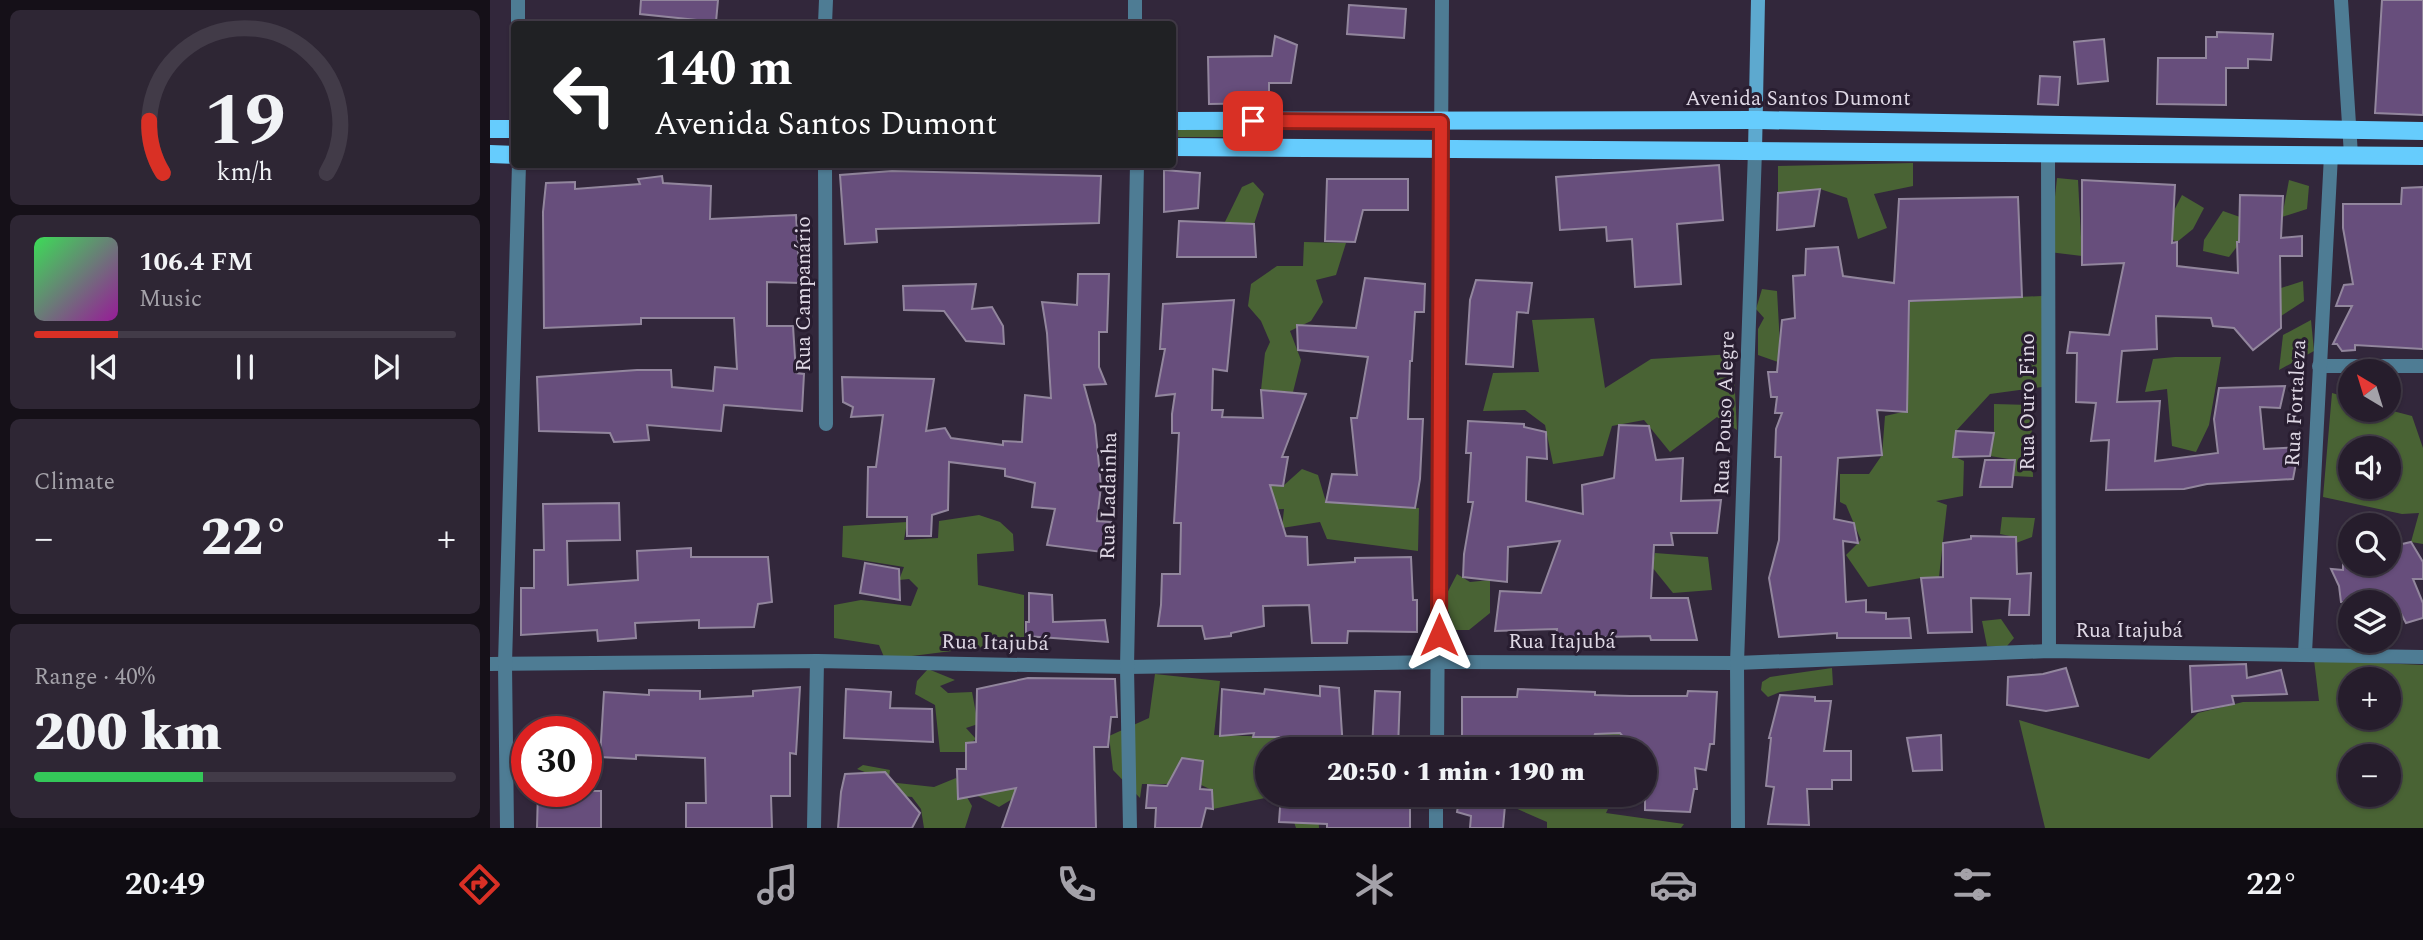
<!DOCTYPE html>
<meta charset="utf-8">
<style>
:root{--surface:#261d2c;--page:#2e2634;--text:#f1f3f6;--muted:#a4a2a9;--line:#423b48;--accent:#d93025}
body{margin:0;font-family:Spectral,serif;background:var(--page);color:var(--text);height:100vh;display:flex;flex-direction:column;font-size:26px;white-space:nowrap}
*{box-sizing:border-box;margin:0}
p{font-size:23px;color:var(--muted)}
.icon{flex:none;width:38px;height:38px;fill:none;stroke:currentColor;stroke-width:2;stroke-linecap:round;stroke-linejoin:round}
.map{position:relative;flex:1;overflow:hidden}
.details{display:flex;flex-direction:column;gap:10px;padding:10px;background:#151018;width:490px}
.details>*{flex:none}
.banner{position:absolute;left:21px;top:21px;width:665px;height:147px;border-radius:7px;box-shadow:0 2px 5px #0004,0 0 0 2px var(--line);background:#202124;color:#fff;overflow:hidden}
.needle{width:46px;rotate:322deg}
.buttons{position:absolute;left:1848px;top:359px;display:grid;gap:14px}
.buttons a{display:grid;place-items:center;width:63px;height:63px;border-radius:50%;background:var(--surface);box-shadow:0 2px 5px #0004,0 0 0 2px var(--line);font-size:35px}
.speed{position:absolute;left:21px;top:716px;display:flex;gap:14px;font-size:35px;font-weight:700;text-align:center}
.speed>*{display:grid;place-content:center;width:91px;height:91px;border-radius:50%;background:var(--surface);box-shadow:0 2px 5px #0004,0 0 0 2px var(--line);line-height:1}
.speed .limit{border:10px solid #d22;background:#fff;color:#111}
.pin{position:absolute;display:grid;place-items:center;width:60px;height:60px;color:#fff;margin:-30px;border-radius:14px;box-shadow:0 4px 10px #0006}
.me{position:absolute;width:77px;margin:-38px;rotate:0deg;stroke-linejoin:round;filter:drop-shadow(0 0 5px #0008)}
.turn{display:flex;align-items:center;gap:24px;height:147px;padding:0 28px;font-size:32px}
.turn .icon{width:91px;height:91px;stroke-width:2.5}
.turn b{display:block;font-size:49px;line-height:60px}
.big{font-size:52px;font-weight:800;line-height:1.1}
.details .widget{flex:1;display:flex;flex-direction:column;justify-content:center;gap:10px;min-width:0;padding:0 24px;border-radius:10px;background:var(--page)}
.details .dial{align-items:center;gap:0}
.dial svg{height:182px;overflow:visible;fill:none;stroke:var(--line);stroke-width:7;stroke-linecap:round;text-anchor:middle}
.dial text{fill:var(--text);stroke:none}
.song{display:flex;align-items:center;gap:21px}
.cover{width:84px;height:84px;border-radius:10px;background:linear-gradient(135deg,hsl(130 70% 55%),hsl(300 70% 35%))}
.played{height:7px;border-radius:4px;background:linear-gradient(90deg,var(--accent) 20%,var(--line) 20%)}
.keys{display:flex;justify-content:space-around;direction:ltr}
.heat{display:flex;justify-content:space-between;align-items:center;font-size:38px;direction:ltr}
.charge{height:10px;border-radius:5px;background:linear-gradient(90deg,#34c759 40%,var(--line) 0)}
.trip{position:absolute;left:765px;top:737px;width:402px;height:70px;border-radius:35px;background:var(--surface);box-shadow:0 2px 5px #0004,0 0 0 2px var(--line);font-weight:800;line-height:70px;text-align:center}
.tabs{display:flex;height:112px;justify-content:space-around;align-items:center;background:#0f0c12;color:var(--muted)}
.tabs .icon{width:49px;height:49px}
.tabs .selected{color:var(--accent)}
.tabs b{font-size:32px;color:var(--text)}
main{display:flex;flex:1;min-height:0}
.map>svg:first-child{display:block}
.forest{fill:#496334;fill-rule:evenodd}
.building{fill:#674e7c;stroke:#92869d;stroke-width:2}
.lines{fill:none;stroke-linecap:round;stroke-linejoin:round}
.minor{stroke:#4e7c94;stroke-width:14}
.secondary{stroke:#5da9cf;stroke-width:14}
.primary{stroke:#66ccfd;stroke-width:18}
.route-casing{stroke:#8d1f18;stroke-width:18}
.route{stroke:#d93025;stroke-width:12}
.labels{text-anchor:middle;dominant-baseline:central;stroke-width:6;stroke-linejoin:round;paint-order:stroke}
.street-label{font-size:21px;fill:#ded7e4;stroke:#281d30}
</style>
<main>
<section class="details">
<div class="widget dial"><svg viewBox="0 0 100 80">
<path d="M14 69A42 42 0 1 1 86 69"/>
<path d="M14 69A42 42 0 0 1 8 46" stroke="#d93025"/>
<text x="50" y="56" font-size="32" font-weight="700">19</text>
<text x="50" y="72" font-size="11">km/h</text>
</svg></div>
<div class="widget">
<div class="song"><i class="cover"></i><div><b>106.4 FM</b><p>Music</p></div></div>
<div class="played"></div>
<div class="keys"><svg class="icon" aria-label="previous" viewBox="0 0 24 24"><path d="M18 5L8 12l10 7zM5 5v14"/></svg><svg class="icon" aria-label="pause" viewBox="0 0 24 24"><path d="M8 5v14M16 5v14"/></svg><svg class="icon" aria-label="next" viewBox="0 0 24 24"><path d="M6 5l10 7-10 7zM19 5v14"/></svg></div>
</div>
<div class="widget"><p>Climate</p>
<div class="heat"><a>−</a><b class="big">22°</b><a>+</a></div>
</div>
<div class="widget"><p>Range · 40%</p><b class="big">200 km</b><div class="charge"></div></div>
</section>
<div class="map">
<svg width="1933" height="828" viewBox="0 0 1933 828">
<rect width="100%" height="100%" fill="#32273b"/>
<g class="forest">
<polygon points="683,129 783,129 781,137 683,137"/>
<polygon points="1423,163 1423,186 1384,194 1397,228 1368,239 1357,198 1330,189 1288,193 1288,166"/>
<polygon points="1567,178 1588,180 1592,256 1559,252"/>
<polygon points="1799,180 1819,186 1817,209 1792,217"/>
<polygon points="763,182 774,194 764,224 751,235 732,228 752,187"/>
<polygon points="1692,195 1714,208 1703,229 1687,242 1672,234"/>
<polygon points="1733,211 1750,217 1749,244 1739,257 1713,251 1714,240"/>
<polygon points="814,242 856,243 846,275 826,280 833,302 821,321 800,331 811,360 803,392 771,390 775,353 780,342 771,321 758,306 761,284 787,266 813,266"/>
<polygon points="1813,281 1814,301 1791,316 1791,288"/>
<polygon points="1272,289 1287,291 1291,363 1268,355 1268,329 1274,318 1266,309"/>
<polygon points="1552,296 1552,387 1500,394 1466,431 1463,456 1474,461 1473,496 1446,501 1457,505 1449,577 1431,578 1378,587 1356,555 1371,540 1356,505 1350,502 1350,474 1379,474 1392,455 1395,416 1417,411 1420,302"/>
<polygon points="1104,318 1115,388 1161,359 1243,354 1247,430 1227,417 1180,452 1154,420 1122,426 1113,456 1063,464 1055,425 1035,410 993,411 1003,373 1049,372 1042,320"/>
<polygon points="1821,320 1824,351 1789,370 1793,335"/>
<polygon points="1685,357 1731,357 1719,425 1706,452 1682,446 1677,389 1655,392 1663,359"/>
<path d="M1842,393l18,5v12h39l23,6 11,32v96l-12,-2 8,-29 -17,1 -79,-17zM1860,448h39v38h-39z"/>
<polygon points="1504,404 1541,405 1543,477 1524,476 1525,460 1500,456 1504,433"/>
<polygon points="812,469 828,475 836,502 929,508 928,551 837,539 830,522 792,528 794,509 750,511 755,483 793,486"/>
<polygon points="489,515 510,522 523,534 524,551 487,554 488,585 534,595 534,642 414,657 394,657 389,645 344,638 344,605 371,600 421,606 428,588 419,579 409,580 414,567 352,557 353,526 417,522 414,540 448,538 449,521"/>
<polygon points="1512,517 1545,518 1542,537 1526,543 1525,537 1510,534"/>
<polygon points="1165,553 1218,557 1222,590 1183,593 1162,567"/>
<polygon points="967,574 980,582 1000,580 1000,613 979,630 965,630 954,599"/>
<polygon points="1511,619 1524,638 1517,646 1497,646 1492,621"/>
<path d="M1824,660l109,5v163h-378l-26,-108 130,39 49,-46 45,-11 76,-1zM1860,679h39v39h-39zM1860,756h39v38h-39z"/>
<polygon points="1342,668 1343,685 1290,692 1278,697 1271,690 1272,682 1280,677"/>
<polygon points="438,669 465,680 450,686 458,693 482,692 488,724 476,728 486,739 479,744 480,752 450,752 445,705 425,694 427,681"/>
<polygon points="665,674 730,681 724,735 790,737 790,749 777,749 777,794 789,795 723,809 722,790 711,785 713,762 685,784 652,784 650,798 623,770 619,736 659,718"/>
<polygon points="1120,722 1132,736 1131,749 1099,749 1107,729"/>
<polygon points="373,765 400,770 398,782 444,787 466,778 482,806 475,828 434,828 431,809 422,797 386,793 385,776 367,769"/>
<polygon points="525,769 529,795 509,807 486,795"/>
<polygon points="832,795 863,795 861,810 828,812 829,828 806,828 801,813 831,804"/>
<polygon points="1016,795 1125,795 1116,813 1194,824 1191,828 1057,828 1057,822 1016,804"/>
</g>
<g class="building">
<polygon points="151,0 228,0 226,22 150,14"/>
<polygon points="1892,0 1933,0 1933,115 1885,113"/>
<polygon points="859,5 916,9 914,38 857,34"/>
<polygon points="1727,32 1783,34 1781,60 1758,59 1758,68 1736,68 1736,105 1667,104 1668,58 1716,58 1716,37 1727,37"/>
<polygon points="785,36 807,45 801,83 779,83 779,103 719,104 718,57 782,56"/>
<polygon points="1614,39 1618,81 1588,84 1584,42"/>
<polygon points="1550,76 1570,77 1568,105 1548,104"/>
<polygon points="1229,165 1233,220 1187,224 1191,284 1145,287 1142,239 1117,241 1116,227 1070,230 1066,177"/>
<polygon points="674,170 710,173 708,208 674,212"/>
<polygon points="402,171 611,176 609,223 386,229 387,242 355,244 350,175"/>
<polygon points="172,176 173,183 221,186 220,219 306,215 310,283 277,282 277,326 303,326 306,373 314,374 312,411 234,405 231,431 157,425 159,440 124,442 120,433 49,431 47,377 147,370 181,370 182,387 223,391 225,367 247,369 244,318 151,318 151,324 54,328 53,212 56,183 85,182 85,189 150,184 148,179"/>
<polygon points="837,179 918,179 918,210 873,210 865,242 835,241"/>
<polygon points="1592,180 1685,185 1682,243 1687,242 1687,266 1748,273 1747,242 1749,242 1750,195 1793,196 1791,238 1812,236 1812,256 1790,256 1791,328 1763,350 1744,328 1723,326 1721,318 1666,316 1667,349 1632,351 1627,402 1670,401 1665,461 1728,453 1724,419 1729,388 1795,386 1790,408 1770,407 1774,449 1809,447 1803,479 1717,484 1694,489 1616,490 1619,440 1601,441 1606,403 1586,402 1587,353 1577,353 1580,332 1619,335 1634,263 1592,265"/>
<polygon points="1933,187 1933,349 1865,345 1865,350 1852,351 1847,344 1843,344 1862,306 1846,306 1854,285 1863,284 1853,228 1853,204 1911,204 1912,188"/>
<polygon points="1330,189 1324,226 1287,230 1288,193"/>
<polygon points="1528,197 1532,297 1419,301 1417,412 1387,410 1392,455 1348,458 1344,519 1364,523 1368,543 1353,541 1356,602 1376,600 1376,612 1396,613 1396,619 1419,618 1421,638 1347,638 1347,633 1289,637 1279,578 1289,540 1291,457 1285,457 1286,429 1292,413 1285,413 1287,397 1281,397 1278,372 1287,372 1292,320 1305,318 1303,276 1315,275 1316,249 1348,247 1353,276 1404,283 1409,199"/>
<polygon points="689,221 764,224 766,257 687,257"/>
<polygon points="588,274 619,274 617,332 609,332 609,367 616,384 594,385 605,425 611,486 607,521 621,522 612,552 557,545 565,509 542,507 545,483 515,476 515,469 459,462 458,510 442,515 441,536 417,536 417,517 377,517 378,467 386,467 393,415 361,417 363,407 353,402 352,377 444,379 436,431 455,428 461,438 513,445 513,441 532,442 535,395 561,398 557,333 552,302 587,305"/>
<polygon points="875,278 935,284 934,312 925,312 922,361 920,361 918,419 933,419 930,479 925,508 836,502 842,474 867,475 861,418 867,418 878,357 808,350 807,325 866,328"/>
<polygon points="986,280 1042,283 1038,313 1027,312 1023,367 976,364 980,300"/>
<polygon points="486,284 482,309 502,307 513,326 514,344 476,341 454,311 414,310 413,286"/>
<polygon points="744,300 737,371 723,369 722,410 733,410 732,417 773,418 771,390 816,394 792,457 798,457 793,486 780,485 796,536 817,537 818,565 865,562 865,558 921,557 923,600 927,600 927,632 858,631 857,643 822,643 819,605 773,606 774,626 741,633 741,636 715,639 712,626 668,626 671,605 672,574 690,574 691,523 684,523 689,433 682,433 682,414 685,394 666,396 675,349 670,349 673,304"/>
<polygon points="978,421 1034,424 1034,427 1056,432 1057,459 1037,457 1036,501 1093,514 1092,485 1124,478 1129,425 1159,426 1166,460 1193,458 1191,501 1231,500 1227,533 1181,533 1183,545 1164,545 1161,598 1198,598 1207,640 1161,640 1160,636 1066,638 1067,629 1005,631 1010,591 1051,593 1070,541 1018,547 1017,582 973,577 974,554 983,502 978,502 981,453 976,453"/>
<polygon points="1466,431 1504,433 1500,456 1463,457"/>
<polygon points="1495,460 1525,460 1522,487 1490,487"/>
<polygon points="129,503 130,540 77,541 78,585 148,580 147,551 201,548 201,557 278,557 282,602 268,604 264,627 209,628 209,620 145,623 146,638 108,641 107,630 31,635 31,588 44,588 44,550 54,550 53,504"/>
<polygon points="1481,536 1526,537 1527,574 1541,573 1539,615 1519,615 1520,599 1481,598 1482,632 1438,633 1431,578 1453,577 1453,543 1481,539"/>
<polygon points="1921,542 1933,562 1933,579 1923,579 1933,603 1933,618 1916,623 1905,602 1851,602 1849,586 1841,569 1853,570 1853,564 1899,564 1899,547"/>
<polygon points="375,563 409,569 410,600 370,593"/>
<polygon points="539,593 562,595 563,622 615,620 618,642 536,636 536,622 539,622"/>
<polygon points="1756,664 1757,678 1791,670 1797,694 1742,696 1744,704 1702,712 1700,666"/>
<polygon points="1576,668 1588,706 1556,711 1517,705 1518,677 1553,674"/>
<polygon points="538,678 625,679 627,717 621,717 618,747 604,747 606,828 512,828 526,788 468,799 467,769 476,769 476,743 486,742 487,689"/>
<polygon points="830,686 849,688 853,749 792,749 789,737 763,737 764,733 730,736 732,689 774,694 775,689 830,696"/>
<polygon points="310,687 306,754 300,753 300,796 281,796 282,828 196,828 196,803 216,803 215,758 146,755 146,759 110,757 114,692 159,695 159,690 210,691 210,699 263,696 263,691"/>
<polygon points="356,689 401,692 400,708 442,709 443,742 354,738"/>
<polygon points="1028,689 1105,692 1105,695 1140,696 1197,696 1198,691 1227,692 1224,744 1220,744 1216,770 1205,768 1207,789 1204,789 1200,812 1155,810 1155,749 1151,749 1152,744 1139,744 1130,733 1105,734 1099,749 972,749 972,697 1027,697"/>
<polygon points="885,691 910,692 908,749 882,749"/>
<polygon points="1290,695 1325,697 1325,701 1341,701 1334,751 1361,751 1361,780 1342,780 1342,789 1317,789 1319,825 1278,824 1284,787 1276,786 1281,738 1279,738"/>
<polygon points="1451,735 1452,770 1423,771 1417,738"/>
<polygon points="692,758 713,761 710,789 722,790 723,809 716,808 711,828 665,828 666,808 656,808 658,785 677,786"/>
<polygon points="395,772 430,813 422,828 348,828 351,792 355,774"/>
<polygon points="48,791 111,791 111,828 47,828"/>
<polygon points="791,794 828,794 828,803 857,801 858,806 880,806 880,796 920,795 920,828 837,828 837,824 789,822"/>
<polygon points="970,794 1016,794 1013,828 980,828 981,816 967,812"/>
</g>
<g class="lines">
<g class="minor">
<polyline points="28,0 28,24"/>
<polyline points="645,0 645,24"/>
<polyline points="1851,0 1861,155"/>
<polyline points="335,24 336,0"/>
<polyline points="1558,152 1559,651"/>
<polyline points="335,164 336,424"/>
<polyline points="1829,366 1933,366"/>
<polyline points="1815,653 1841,155"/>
<polyline points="0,664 327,661 637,667 949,662 1247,663 1559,651 1933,657"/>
<polyline points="947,749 952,0"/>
<polyline points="17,828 15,664 29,164"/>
<polyline points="324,828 327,661"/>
<polyline points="640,828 637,667 647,164"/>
<polyline points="946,828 946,794"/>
<polyline points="1248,828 1247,663 1265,151"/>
</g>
<polyline class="secondary" points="1265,151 1268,0"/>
<g class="primary">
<polyline points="682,121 1267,120 1933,131"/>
<polyline points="0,129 24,129"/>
<polyline points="682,147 1933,156"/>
<polyline points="0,154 24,155"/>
</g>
</g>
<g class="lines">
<g class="route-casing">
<polyline id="route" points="763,121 951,122 949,635"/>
</g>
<use href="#route" class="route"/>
</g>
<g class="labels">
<g class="street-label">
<text x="1308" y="99">Avenida Santos Dumont</text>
<text transform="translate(314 294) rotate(-90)">Rua Campanário</text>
<text transform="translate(1538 402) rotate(-90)">Rua Ouro Fino</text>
<text transform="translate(1806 403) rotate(-87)">Rua Fortaleza</text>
<text transform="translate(1235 413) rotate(-88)">Rua Pouso Alegre</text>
<text transform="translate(619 496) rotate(-89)">Rua Ladainha</text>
<text x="1639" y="631">Rua Itajubá</text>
<text x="1072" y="642">Rua Itajubá</text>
<text transform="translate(505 643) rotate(1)">Rua Itajubá</text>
</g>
</g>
</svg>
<div class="buttons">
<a><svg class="needle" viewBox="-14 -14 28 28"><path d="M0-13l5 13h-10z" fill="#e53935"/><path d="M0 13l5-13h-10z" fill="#a4a2a9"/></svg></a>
<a><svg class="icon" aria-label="sound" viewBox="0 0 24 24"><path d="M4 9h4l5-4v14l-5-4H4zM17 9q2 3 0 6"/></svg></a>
<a><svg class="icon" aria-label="search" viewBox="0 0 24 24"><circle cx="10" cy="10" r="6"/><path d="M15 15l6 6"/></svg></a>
<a><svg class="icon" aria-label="layers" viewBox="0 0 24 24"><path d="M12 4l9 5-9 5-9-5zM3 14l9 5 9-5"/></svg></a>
<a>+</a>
<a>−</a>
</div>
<div class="speed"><div class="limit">30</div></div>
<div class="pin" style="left:763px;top:121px;background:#d93025"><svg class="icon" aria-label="arrive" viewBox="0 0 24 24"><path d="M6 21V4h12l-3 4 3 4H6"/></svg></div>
<svg class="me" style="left:949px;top:635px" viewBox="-20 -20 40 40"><path d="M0-17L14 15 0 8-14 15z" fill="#d93025" stroke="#fff" stroke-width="4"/></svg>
<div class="trip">20:50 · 1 min · 190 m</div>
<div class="banner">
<div class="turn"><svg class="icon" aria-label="left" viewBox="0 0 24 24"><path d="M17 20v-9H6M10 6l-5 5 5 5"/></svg><div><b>140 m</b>Avenida Santos Dumont</div></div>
</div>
</div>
</main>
<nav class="tabs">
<b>20:49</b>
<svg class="icon selected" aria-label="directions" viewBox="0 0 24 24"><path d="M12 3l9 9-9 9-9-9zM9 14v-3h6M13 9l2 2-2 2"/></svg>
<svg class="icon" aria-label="music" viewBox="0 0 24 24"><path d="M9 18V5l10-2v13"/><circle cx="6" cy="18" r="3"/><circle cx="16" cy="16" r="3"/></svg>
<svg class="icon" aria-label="phone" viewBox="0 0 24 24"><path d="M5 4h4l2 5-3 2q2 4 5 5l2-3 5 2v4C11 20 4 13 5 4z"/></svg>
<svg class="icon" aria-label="climate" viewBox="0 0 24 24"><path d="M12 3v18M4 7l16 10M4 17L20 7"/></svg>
<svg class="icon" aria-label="car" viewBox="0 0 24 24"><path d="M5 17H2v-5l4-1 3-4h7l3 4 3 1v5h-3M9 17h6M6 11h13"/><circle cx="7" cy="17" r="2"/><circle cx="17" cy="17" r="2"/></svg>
<svg class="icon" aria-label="filters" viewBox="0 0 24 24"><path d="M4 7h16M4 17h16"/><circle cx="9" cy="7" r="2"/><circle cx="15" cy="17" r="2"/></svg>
<b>22°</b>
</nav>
